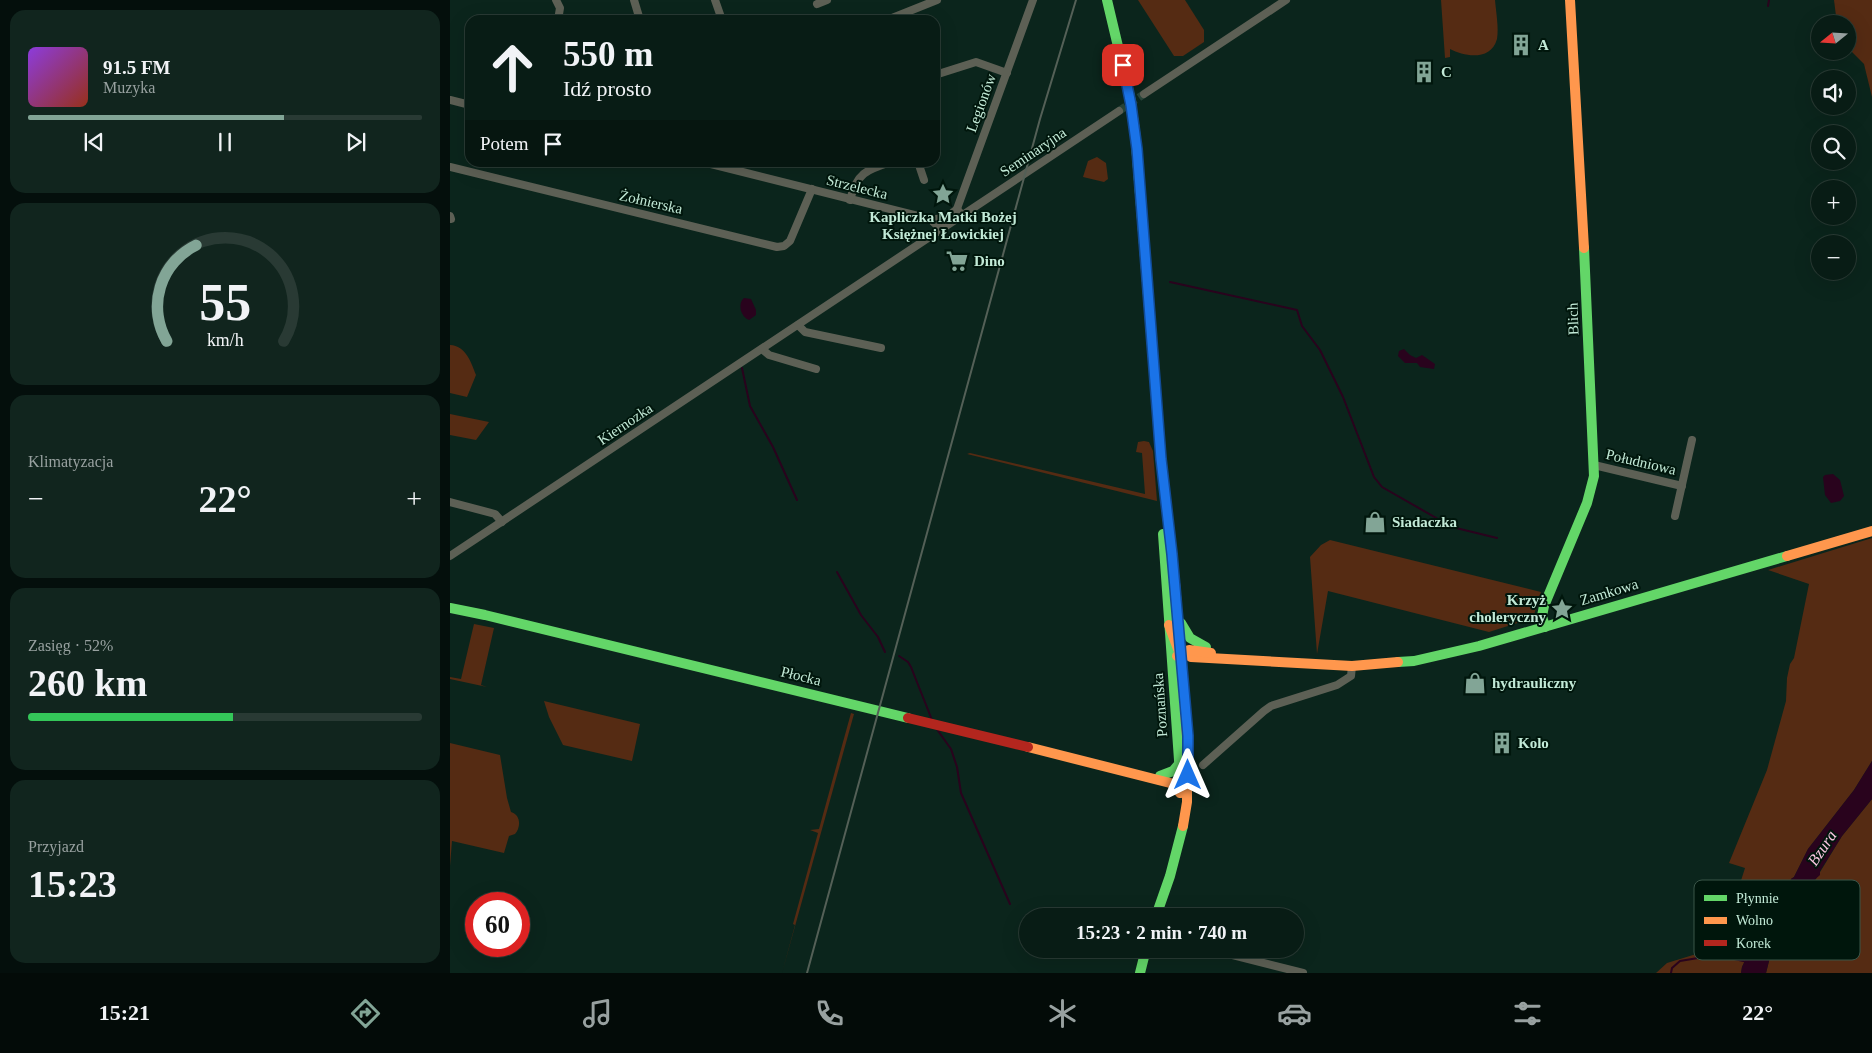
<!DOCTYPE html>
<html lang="pl">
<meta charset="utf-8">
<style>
:root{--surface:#081c15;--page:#11251e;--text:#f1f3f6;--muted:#98a1a0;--line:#293a34;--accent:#82a596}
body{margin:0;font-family:Georgia,serif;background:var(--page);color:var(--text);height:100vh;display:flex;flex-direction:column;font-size:19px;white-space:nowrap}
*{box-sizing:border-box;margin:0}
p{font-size:16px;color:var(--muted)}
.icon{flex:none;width:28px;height:28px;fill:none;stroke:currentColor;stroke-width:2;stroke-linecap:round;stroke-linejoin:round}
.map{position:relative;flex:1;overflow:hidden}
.details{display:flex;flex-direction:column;gap:10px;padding:10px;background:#040f0c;width:450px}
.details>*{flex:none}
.guide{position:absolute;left:15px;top:15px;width:475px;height:152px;border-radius:15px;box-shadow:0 5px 20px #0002,0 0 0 1px var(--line);background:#081c15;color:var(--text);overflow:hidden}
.needle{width:32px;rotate:252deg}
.tools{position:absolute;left:1361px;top:15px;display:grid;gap:10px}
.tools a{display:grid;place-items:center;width:45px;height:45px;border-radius:50%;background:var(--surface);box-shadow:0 5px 20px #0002,0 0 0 1px var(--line);font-size:25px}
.speed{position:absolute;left:15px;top:892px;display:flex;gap:10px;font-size:25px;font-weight:700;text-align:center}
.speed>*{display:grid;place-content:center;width:65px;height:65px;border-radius:50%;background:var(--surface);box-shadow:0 5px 20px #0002,0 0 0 1px var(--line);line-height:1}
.speed .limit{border:8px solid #d22;background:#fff;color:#111}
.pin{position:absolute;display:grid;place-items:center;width:42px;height:42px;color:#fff;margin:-21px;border-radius:10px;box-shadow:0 2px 8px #0006}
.me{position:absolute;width:55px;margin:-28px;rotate:0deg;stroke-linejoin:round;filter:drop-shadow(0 0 4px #0008)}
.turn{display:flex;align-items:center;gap:18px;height:105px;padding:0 15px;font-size:22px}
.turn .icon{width:65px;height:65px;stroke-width:2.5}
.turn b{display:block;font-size:35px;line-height:42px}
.then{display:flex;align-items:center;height:48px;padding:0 15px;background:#0003;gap:10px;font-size:19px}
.big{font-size:38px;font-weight:700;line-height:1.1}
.details .widget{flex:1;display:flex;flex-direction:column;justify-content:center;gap:8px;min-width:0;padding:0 18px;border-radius:15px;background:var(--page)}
.details .dial{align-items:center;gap:0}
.dial svg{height:130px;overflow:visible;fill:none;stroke:var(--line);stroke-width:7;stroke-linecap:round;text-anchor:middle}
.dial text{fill:var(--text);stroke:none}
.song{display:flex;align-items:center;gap:15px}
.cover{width:60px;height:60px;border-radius:8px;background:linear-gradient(135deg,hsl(270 70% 55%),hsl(10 70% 35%))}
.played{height:5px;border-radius:2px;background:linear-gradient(90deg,var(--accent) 65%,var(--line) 65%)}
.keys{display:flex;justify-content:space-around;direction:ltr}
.heat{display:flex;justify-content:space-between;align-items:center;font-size:28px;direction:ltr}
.charge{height:8px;border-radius:4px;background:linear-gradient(90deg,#34c759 52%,var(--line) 0)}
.trip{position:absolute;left:569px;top:908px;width:285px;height:50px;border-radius:25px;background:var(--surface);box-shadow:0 5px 20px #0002,0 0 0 1px var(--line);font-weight:700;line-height:50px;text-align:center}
.menu{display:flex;height:80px;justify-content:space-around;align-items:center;background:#030b08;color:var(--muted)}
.menu .icon{width:35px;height:35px}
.menu .selected{color:var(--accent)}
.menu b{font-size:22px;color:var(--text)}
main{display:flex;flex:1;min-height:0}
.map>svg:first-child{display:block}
.green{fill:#552b13}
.water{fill:#29031d}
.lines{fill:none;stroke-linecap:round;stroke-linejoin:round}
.stream{stroke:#29031d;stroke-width:2}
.street-tunnel{stroke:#264338;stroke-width:8;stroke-dasharray:8 4;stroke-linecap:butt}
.street{stroke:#5d6055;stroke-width:8}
.fast{stroke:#63d668;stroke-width:10}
.slow{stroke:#ff974d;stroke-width:10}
.jam{stroke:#b3261e;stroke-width:10}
.rail{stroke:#546057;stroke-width:2}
.route-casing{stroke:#114b97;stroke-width:12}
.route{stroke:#1a73e8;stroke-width:9}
.labels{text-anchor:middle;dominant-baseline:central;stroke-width:4;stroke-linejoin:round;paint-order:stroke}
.poi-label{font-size:15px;font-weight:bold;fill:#c2ead7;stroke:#00160c;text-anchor:start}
.street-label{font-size:15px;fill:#c2ead7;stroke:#00160c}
.water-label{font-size:16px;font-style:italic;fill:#fac6e2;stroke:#00160c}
.key{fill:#00160c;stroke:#3a5649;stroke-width:1}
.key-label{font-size:14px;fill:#c2ead7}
</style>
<main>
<section class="details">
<div class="widget">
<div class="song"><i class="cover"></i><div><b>91.5 FM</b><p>Muzyka</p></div></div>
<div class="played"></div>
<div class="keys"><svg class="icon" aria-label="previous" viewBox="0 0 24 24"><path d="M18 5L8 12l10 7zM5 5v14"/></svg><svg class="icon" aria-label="pause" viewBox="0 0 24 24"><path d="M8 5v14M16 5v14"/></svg><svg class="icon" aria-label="next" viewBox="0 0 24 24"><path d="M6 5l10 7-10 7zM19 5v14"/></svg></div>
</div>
<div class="widget dial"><svg viewBox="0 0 100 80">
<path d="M14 69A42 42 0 1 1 86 69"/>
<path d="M14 69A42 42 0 0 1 32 10" stroke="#82a596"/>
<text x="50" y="56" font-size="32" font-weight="700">55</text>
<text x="50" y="72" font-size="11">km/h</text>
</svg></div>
<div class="widget"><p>Klimatyzacja</p>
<div class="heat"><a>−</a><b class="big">22°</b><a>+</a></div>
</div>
<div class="widget"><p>Zasięg · 52%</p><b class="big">260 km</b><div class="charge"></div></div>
<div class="widget"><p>Przyjazd</p><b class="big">15:23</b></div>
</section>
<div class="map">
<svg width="1422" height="973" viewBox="0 0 1422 973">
<rect width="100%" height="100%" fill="#0b251c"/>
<g class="green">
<polygon points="688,0 735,0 754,30 754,42 733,56 724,56"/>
<path d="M991,0h54c1,12 4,28 2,39 -6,22 -32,18 -47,10v8l-5,1z"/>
<polygon points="1384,0 1422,0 1422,97 1414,64 1398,48 1398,24 1387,24"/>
<polygon points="647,157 656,163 658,179 654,182 633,177 638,161"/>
<path d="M0,345c16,1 21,17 26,30l-9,22 -17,-4z"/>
<polygon points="0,414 39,422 26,440 0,435"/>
<polygon points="694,441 699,442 703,451 707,501 517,454 520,453 695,494 692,453 686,452 688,442"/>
<polygon points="1422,538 1422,761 1404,790 1358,849 1344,877 1341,879 1339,887 1332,892 1310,929 1292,967 1291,973 1206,973 1217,963 1256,951 1281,912 1295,868 1279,863 1317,770 1336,701 1337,678 1340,664 1344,658 1359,584 1318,570"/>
<polygon points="880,540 1091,592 1083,618 1039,632 878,591 867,654 860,557 871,545"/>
<polygon points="24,624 44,628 31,685 37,687 0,679 0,677 11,679"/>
<polygon points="94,701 190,724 182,761 113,745 99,717"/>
<polygon points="401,713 404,714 332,973 345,925 343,924 368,833 360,830 369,829"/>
<path d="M0,743l50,12 7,43 4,14c10,3 10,15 4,22l-6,2 -5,17 -52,-12 -2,25z"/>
<polygon points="1422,799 1422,973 1316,973 1320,957 1333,927 1356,896 1360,884 1364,882 1392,836"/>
</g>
<g class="water">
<path d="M294,298l7,1 5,11v5l-7,5c-8,-3 -12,-16 -5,-22z"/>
<polygon points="954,349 960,355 966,358 972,355 985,364 984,369 970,367 967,363 955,363 948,356 949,351"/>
<polygon points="1383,474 1390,480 1394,496 1390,501 1381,503 1375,495 1373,477 1375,475"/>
<polygon points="1422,761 1422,799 1392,836 1370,871 1370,875 1360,884 1356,896 1333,927 1320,957 1316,973 1291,973 1292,967 1310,929 1332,892 1339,887 1341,879 1344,877 1358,849 1404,790"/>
</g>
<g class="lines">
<g class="stream">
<polyline points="1318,6 1319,0"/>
<polyline points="720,282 847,310 852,326 870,350 893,397 924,477 932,487 1002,527 1047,538"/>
<polyline points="292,368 300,406 323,447 347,500"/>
<polyline points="387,572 411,615 428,637 435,652"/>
<polyline points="449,656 458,662 461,667 482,720"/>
<polyline points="486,728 501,749 507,767 511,793 560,904"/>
<polyline points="1221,973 1222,968 1230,961 1266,955 1298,962"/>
</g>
<polyline class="street-tunnel" points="669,111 694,94"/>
<g class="street">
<polyline points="106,0 110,8 108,20"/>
<polyline points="184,0 190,20"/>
<polyline points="265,0 272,20"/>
<polyline points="367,4 377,0"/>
<polyline points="437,20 487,0"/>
<polyline points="485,75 526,62 557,73"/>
<polyline points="694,94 836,0"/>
<polyline points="0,100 20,105"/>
<polyline points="253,162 480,219 491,229"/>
<polyline points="468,162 474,180"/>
<polyline points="0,167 327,247 334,246 340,241 362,189"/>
<path d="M400,200c7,-27 16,-30 41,-38"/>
<polyline points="512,215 507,209 508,206 583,0"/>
<polyline points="0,216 1,219"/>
<polyline points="482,220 497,217 507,209"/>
<polyline points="348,325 355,332 431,348"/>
<polyline points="312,349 319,355 366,369"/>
<polyline points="1144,465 1232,486"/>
<polyline points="0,502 45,514 52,522"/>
<polyline points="1225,516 1242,440"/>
<polyline points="0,556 669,111"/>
<polyline points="753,765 814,711 821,706 887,685 901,676 902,666"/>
<polyline points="759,949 853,973"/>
</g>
<g class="fast">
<polyline points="657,0 680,97 685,131 711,459 725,583"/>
<polyline points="713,534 731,788"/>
<polyline points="0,608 35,615 458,718"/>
<polyline points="731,623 740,638 756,647"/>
<polyline points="1095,627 1092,616 1094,606 1137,503 1144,476 1134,248"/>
<polyline points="948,662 964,661 1029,646 1337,556"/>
<polyline points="710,776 723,771 729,764"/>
<polyline points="706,916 720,876 733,826"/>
<polyline points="690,973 696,949"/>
</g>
<g class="slow">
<polyline points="1120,0 1134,248"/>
<polyline points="1337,556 1422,531"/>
<polyline points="725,583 737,736 737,802 733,826"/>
<polyline points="719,625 728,649 741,657 902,666 948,662"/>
<polyline points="727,656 739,650 761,653"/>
<polyline points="578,747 724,784 730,793"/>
</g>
<polyline class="jam" points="458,718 578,747"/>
<polyline class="rail" points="357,973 590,119 626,0"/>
</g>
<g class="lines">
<g class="route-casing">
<polyline id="route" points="673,65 681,105 687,149 711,459 722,554 738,736 738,775"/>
</g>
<use href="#route" class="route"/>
</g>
<defs>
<g id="building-bare" transform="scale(1.725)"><path d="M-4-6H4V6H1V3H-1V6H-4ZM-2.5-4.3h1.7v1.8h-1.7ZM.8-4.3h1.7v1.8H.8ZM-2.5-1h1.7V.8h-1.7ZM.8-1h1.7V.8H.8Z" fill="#82a596" stroke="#00160c" stroke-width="2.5" paint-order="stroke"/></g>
<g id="sight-bare" transform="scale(1.725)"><path d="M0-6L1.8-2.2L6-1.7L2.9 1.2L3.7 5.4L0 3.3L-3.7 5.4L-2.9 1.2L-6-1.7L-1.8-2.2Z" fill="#82a596" stroke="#00160c" stroke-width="2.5" paint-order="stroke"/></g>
<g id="supermarket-bare" transform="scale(1.725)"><path d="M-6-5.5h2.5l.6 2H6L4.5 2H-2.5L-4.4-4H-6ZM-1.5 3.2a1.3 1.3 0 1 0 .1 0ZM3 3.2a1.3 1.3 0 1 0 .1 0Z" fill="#82a596" stroke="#00160c" stroke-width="2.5" paint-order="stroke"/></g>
<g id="shop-bare" transform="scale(1.725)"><path d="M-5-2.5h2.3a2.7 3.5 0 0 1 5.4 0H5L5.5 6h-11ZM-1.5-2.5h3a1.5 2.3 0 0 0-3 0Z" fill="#82a596" stroke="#00160c" stroke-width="2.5" paint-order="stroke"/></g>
</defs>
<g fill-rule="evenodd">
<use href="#building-bare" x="1071" y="45"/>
<use href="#building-bare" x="974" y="72"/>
<use href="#sight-bare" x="493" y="194"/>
<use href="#supermarket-bare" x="507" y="261"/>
<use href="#shop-bare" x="925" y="522"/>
<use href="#sight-bare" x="1112" y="609"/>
<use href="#shop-bare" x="1025" y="683"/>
<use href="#building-bare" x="1052" y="743"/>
</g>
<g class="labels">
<g class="poi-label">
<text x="1088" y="45">A</text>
<text x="991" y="72">C</text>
<text x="493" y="217" text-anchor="middle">Kapliczka Matki Bożej<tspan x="493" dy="17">Księżnej Łowickiej</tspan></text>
<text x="524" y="261">Dino</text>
<text x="942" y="522">Siadaczka</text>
<text x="1096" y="600" text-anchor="end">Krzyż<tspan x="1096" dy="17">choleryczny</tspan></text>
<text x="1042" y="683">hydrauliczny</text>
<text x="1068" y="743">Kolo</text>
</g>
<g class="street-label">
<text transform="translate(531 103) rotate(-70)">Legionów</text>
<text transform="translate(583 152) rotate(-34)">Seminaryjna</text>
<text transform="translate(407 187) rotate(14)">Strzelecka</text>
<text transform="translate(201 202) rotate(13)">Żołnierska</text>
<text transform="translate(1123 319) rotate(-92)">Blich</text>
<text transform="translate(175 424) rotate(-34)">Kiernozka</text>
<text transform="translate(1191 462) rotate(13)">Południowa</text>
<text transform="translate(1159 592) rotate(-17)">Zamkowa</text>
<text transform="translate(351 676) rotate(14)">Płocka</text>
<text transform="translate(710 705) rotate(-94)">Poznańska</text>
</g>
<g class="water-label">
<text transform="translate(1372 848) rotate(-56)">Bzura</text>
</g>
</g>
<rect x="1244" y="880" width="166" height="80" rx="8" class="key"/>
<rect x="1254" y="895" width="23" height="6" fill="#63d668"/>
<rect x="1254" y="917" width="23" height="7" fill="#ff974d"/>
<rect x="1254" y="940" width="23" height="6" fill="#b3261e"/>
<g class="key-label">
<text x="1286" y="903">Płynnie</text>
<text x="1286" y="925">Wolno</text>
<text x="1286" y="948">Korek</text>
</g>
</svg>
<div class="tools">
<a><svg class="needle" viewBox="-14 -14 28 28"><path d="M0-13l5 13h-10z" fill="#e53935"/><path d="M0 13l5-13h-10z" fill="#98a1a0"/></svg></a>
<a><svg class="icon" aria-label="sound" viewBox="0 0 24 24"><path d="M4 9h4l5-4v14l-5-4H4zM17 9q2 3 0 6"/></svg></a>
<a><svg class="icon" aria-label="search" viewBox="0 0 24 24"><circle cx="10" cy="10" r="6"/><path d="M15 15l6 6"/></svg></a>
<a>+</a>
<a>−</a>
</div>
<div class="speed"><div class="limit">60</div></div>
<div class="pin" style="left:673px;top:65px;background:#d93025"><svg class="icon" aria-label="arrive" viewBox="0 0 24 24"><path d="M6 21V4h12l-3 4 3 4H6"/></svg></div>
<svg class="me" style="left:738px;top:775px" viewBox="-20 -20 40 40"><path d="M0-17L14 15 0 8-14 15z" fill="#1a73e8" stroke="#fff" stroke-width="4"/></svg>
<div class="trip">15:23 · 2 min · 740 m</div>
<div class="guide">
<div class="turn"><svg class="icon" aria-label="ahead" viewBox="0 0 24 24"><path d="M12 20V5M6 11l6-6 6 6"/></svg><div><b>550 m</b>Idź prosto</div></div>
<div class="then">Potem<svg class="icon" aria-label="arrive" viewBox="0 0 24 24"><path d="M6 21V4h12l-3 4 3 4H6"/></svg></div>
</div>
</div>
</main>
<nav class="menu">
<b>15:21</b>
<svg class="icon selected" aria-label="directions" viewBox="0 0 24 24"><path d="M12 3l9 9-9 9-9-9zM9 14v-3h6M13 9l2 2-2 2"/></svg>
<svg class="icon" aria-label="music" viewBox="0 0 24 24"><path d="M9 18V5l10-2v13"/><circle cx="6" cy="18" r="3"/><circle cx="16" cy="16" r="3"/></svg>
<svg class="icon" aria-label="phone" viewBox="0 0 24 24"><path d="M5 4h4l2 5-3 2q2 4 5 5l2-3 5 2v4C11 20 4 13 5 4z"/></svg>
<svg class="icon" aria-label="climate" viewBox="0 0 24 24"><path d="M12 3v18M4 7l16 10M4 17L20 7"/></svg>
<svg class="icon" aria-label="car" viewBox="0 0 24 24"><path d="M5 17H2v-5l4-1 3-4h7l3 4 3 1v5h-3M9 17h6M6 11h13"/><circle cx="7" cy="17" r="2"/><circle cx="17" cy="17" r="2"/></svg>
<svg class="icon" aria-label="filters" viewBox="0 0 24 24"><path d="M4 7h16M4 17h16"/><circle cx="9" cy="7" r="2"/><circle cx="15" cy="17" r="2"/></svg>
<b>22°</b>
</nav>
